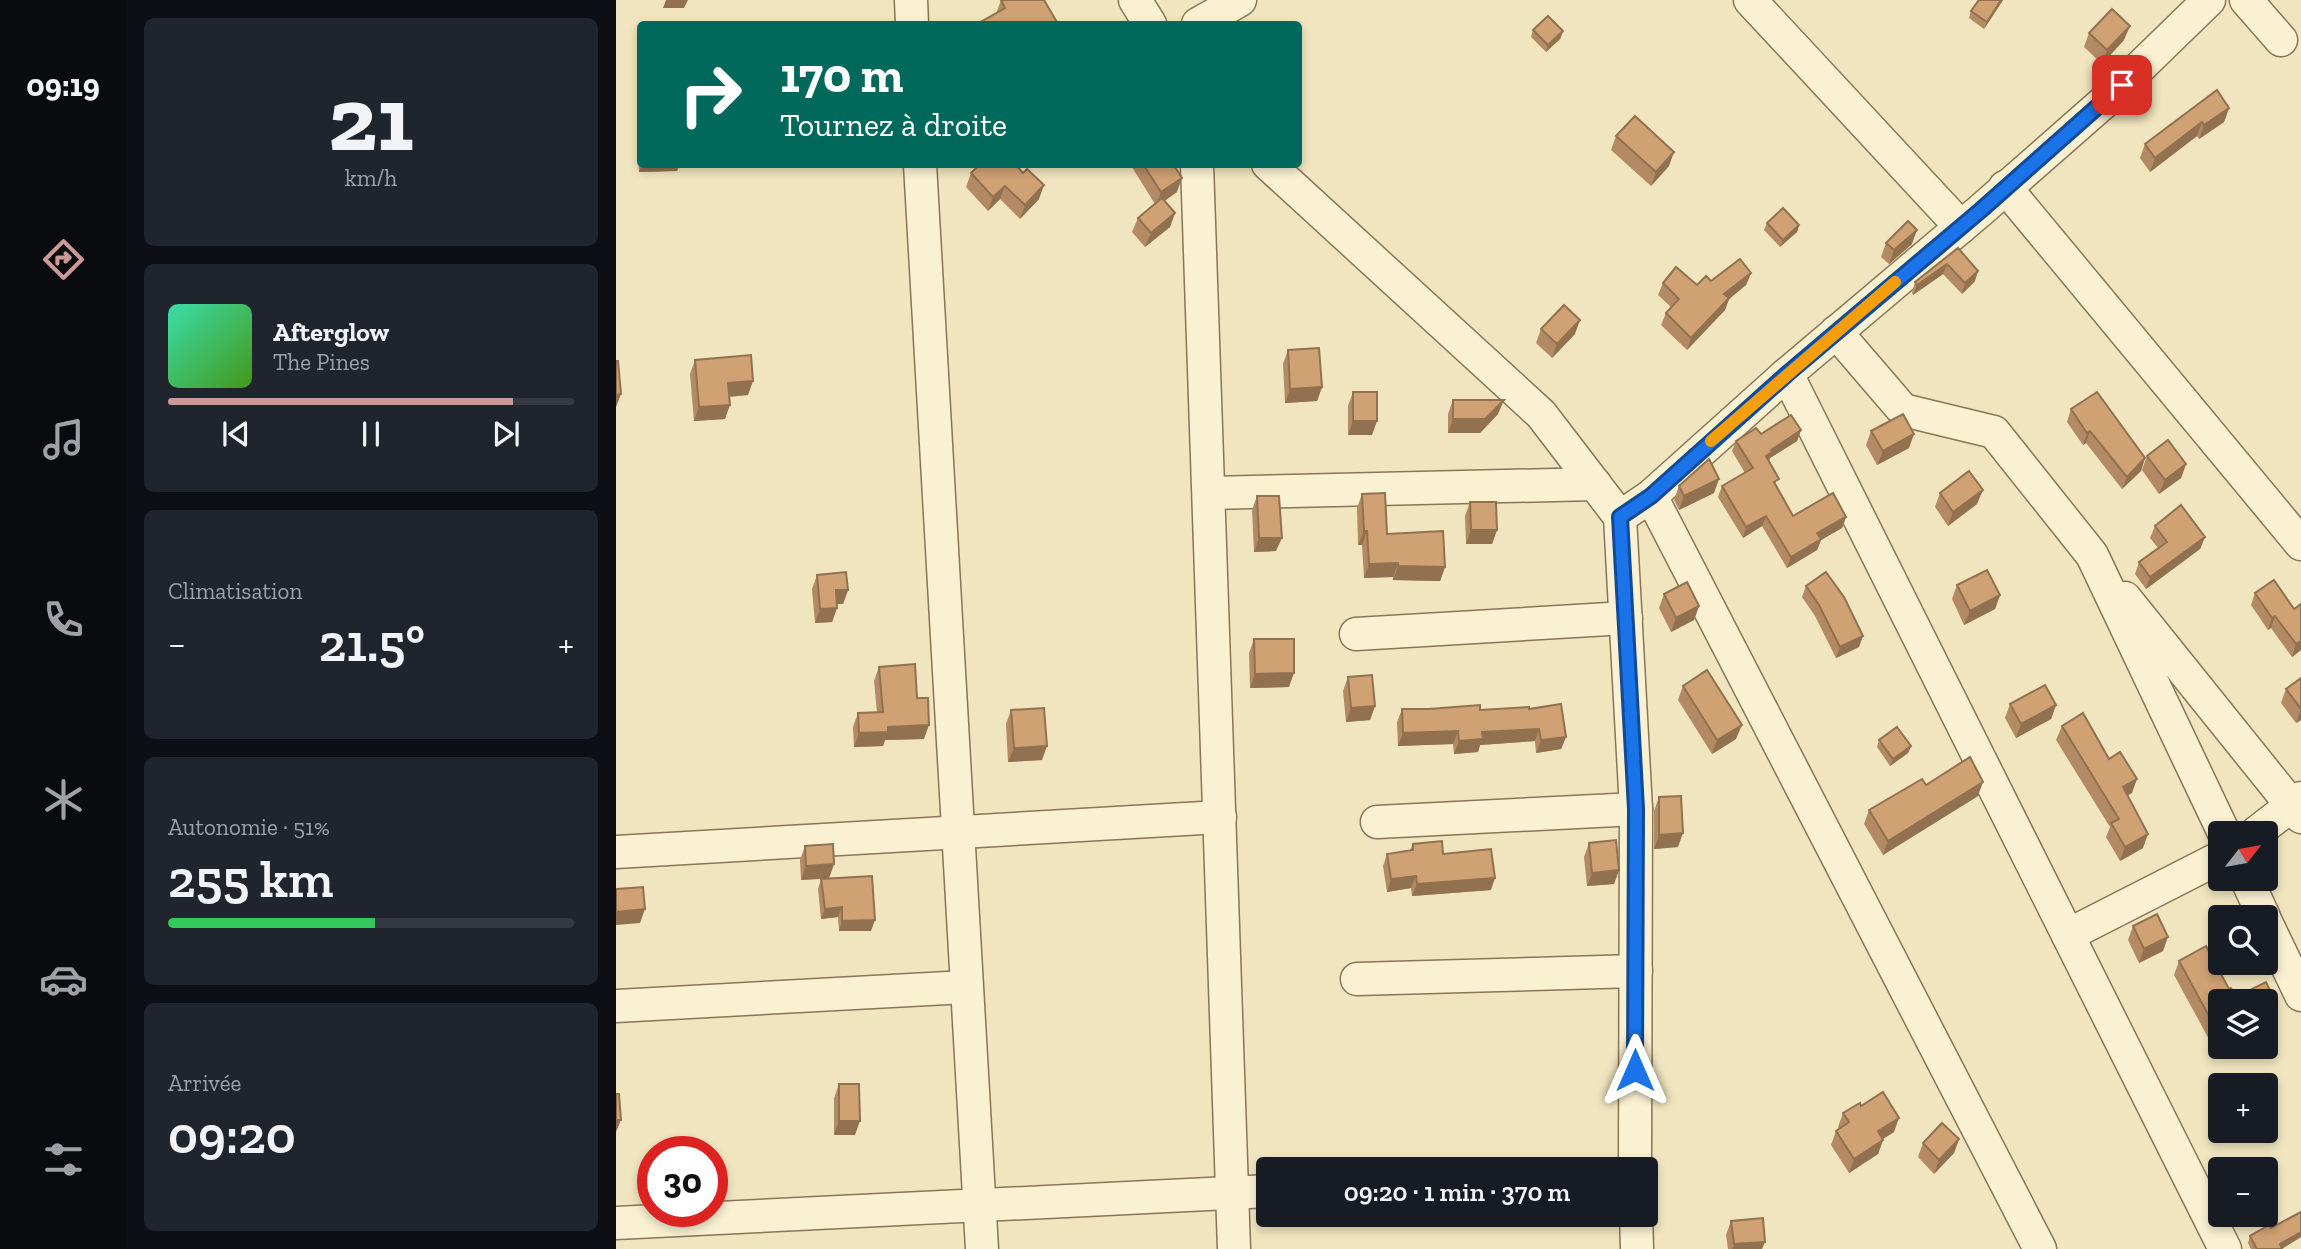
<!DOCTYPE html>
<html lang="fr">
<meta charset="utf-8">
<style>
:root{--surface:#171b24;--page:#20242c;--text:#f1f3f6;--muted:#9ea1a6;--line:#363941;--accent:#ca9998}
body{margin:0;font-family:"Zilla Slab",serif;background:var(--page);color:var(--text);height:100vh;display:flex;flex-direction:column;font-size:26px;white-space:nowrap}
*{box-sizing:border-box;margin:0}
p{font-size:23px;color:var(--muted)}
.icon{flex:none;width:38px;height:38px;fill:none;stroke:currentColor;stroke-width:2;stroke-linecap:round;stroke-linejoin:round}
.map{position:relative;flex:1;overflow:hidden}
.details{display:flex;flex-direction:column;gap:18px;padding:18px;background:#0d0f14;width:490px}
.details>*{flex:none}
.banner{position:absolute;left:21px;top:21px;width:665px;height:147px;border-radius:7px;box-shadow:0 4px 10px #0003;background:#00695c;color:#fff;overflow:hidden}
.needle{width:46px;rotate:59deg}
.buttons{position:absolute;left:1592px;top:821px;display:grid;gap:14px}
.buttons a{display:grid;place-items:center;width:70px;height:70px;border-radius:7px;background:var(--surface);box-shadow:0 4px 10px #0003;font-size:35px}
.speed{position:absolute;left:21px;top:1136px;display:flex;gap:14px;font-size:35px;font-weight:700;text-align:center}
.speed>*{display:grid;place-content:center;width:91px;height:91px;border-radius:50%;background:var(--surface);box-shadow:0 4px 10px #0003;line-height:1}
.speed .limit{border:10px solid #d22;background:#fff;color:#111}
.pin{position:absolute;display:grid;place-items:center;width:60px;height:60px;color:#fff;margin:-30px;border-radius:14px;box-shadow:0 4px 10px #0006}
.me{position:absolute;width:77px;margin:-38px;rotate:0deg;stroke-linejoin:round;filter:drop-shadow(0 0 5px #0008)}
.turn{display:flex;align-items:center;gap:24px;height:147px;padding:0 28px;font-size:32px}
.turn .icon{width:91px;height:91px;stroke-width:2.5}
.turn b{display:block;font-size:49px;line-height:60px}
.big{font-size:52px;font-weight:600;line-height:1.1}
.details .card{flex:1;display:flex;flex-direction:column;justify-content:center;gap:10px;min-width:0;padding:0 24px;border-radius:10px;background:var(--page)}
.details .dial{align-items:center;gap:0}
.dial b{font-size:91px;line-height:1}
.song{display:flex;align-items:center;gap:21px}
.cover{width:84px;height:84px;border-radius:10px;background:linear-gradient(135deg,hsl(160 70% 55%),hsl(100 70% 35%))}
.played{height:7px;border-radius:4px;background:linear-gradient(90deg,var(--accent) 85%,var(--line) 85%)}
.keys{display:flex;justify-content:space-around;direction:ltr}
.heat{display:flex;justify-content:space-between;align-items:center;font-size:38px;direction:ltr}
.charge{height:10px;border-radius:5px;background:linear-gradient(90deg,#34c759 51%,var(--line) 0)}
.trip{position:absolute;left:640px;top:1157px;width:402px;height:70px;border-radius:7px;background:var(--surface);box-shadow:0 4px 10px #0003;font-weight:600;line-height:70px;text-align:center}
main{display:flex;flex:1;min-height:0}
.menu{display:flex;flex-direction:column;width:126px;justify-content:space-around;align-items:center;background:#090b0e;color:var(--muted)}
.menu .icon{width:49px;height:49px}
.menu .selected{color:var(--accent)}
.menu b{font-size:32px;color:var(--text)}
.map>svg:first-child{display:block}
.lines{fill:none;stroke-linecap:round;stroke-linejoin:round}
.minor-casing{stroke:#897557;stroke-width:35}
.minor{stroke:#faf1d2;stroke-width:32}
.wall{fill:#b38a63}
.shaded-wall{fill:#927150}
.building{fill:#d0a173;stroke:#927150;stroke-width:2}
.route-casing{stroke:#114b97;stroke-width:18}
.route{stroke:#1a73e8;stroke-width:12}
.slow{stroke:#f59e0b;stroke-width:12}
</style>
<main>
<nav class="menu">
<b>09:19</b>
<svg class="icon selected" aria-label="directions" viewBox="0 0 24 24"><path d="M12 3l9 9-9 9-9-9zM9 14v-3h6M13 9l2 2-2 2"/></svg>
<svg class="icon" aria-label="music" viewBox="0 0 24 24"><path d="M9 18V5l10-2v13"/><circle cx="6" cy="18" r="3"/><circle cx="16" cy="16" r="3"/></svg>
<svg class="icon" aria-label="phone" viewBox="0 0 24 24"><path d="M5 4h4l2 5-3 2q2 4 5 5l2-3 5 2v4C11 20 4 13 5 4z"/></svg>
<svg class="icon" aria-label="climate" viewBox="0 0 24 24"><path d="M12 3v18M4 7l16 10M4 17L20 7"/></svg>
<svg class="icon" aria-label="car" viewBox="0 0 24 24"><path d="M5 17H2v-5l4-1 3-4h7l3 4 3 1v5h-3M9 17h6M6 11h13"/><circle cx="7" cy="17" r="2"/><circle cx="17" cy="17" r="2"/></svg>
<svg class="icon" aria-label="filters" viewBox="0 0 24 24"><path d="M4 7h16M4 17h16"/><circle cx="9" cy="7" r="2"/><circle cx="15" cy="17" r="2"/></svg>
</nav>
<section class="details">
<div class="card dial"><b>21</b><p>km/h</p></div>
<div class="card">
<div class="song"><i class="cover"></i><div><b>Afterglow</b><p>The Pines</p></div></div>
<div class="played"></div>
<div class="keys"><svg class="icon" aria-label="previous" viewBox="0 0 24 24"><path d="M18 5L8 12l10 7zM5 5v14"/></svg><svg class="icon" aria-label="pause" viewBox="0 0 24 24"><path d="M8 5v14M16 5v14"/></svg><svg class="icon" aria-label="next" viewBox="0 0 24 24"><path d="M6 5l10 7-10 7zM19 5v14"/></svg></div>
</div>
<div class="card"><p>Climatisation</p>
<div class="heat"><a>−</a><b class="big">21.5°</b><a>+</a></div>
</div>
<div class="card"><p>Autonomie · 51%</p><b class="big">255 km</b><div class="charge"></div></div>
<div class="card"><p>Arrivée</p><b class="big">09:20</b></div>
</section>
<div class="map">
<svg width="1685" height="1249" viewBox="0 0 1685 1249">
<rect width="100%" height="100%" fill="#f0e5bf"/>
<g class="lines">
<g class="minor-casing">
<g id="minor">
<polyline points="295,0 296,24"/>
<polyline points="519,0 534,24"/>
<polyline points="1134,0 1345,227"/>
<polyline points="1630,0 1665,40"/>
<polyline points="582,24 624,0"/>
<polyline points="304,164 366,1249"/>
<polyline points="581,164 618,1249"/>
<polyline points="652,164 925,414 1004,517"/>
<polyline points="1389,187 1685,544"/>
<polyline points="1220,332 1287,410 1378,432 1476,555 1608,833"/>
<polyline points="1171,374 1609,1249"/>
<polyline points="594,493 979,484"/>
<polyline points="1035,496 1424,1249"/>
<polyline points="1509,598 1685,817"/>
<polyline points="740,634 1010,618"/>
<polyline points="761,822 1020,809"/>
<polyline points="1640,833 1685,798"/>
<polyline points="0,852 604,817"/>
<polyline points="1630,878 1648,917"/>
<polyline points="1650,922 1685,995"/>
<polyline points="1452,935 1605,857"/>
<polyline points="741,979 1020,971"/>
<polyline points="0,1006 350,987"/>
<polyline points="1019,1169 1020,809 1004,517 1035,496 1171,374 1365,210 1488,102 1593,0"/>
<polyline points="1020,1214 1021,1249"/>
<polyline points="0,1223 653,1191"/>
</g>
</g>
<use href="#minor" class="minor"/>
</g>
<g class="wall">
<polygon points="385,0 442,24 380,14"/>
<polygon points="1363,0 1387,0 1368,29 1353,18 1355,11"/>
<polygon points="917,30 947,31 944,39 930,52 915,37"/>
<polygon points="1473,33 1508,40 1486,64 1468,47"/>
<polygon points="1613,108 1608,122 1583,139 1581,136 1534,172 1524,158 1529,144"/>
<polygon points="24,134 24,164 64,164 61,171 23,172 21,142"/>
<polygon points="1000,136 1053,166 1035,186 995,150"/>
<polygon points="514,164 557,164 561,192 549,201 559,213 554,227 529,247 516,232 522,218 539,204"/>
<polygon points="355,173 423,199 404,219 384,199 372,211 350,187"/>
<polygon points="1151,223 1183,225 1181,232 1164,247 1148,230"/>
<polygon points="1270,243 1296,244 1273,264 1265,257"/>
<polygon points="1342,248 1359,281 1346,294 1327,274 1297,295 1296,293 1299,282"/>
<polygon points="1135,273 1130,285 1113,299 1109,310 1071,350 1045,325 1050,313 1055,307 1042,295 1047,283 1081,285 1095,281"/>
<polygon points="925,329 959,334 936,358 920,343"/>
<polygon points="672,350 706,387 701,401 669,403 667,364"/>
<polygon points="79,360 132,395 113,397 109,419 78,421 74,374"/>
<polygon points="737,392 756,435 732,435 732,406"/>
<polygon points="837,400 882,414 864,433 832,433 832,414"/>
<polygon points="1455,409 1529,458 1525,471 1506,489 1470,443 1467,445 1451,422"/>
<polygon points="1185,430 1181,441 1154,458 1153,461 1161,487 1177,516 1230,517 1226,528 1205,540 1201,550 1171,568 1146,526 1127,538 1102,497 1106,486 1129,473 1116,451 1120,441 1145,434"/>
<polygon points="1255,431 1293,448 1261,465 1250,445"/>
<polygon points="1531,456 1570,464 1565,478 1543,494 1526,470"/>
<polygon points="1063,486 1098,493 1063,510 1058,500"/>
<polygon points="1324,493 1361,504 1332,526 1319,507"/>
<polygon points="746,494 771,534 829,567 824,581 777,580 777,577 748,578 746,545 742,545 741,508"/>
<polygon points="641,496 660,551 638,552 636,510"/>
<polygon points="854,502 881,530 876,544 850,544 849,516"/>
<polygon points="1539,526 1589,537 1584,549 1530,589 1519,574 1523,562 1542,548 1534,538"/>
<polygon points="201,575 232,590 227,604 221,604 221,608 216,622 199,623 196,589"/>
<polygon points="1341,585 1384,595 1379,609 1348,625 1336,599"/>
<polygon points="1190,586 1243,647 1220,658 1199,616 1186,597"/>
<polygon points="1639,593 1678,609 1685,650 1676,657 1655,628 1652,630 1635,605"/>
<polygon points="1048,594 1083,606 1078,620 1055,632 1043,608"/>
<polygon points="638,639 673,687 634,688 633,653"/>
<polygon points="263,667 301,698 308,739 269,740 267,746 238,747 237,727 242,713 261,712 258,681"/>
<polygon points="732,677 759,706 754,720 730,722 727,691"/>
<polygon points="1685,678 1685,720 1680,723 1665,703 1670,689"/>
<polygon points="1067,686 1120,739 1096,754 1062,700"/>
<polygon points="1394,704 1440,705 1435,719 1400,738 1389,718"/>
<polygon points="786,709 864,710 913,709 950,737 945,749 920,753 919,741 864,745 862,752 838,754 837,744 782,746 781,722"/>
<polygon points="395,710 426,760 392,762 390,724"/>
<polygon points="1446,726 1493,759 1516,793 1511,795 1527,848 1504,861 1490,837 1494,827 1440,740"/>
<polygon points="1263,740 1295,746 1292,753 1274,766 1261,747"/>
<polygon points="1310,785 1362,796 1267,855 1248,824 1253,810"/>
<polygon points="1043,797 1062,847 1038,849 1038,811"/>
<polygon points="973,843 1003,870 998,884 971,886 968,857"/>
<polygon points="797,844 827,854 875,890 796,896 795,888 771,892 767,866 771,854 794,850"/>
<polygon points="189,846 218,864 213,878 255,931 223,931 222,917 205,919 202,889 205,879 185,880 184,860"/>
<polygon points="1517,926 1547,951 1523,963 1512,940"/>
<polygon points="1563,961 1613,989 1620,997 1653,1013 1605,1001 1605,1036 1594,1041 1558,975"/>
<polygon points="223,1084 239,1135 218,1135 218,1098"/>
<polygon points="1245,1106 1278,1132 1267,1139 1267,1140 1262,1154 1233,1173 1215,1145 1220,1131 1223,1129 1222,1127 1227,1113"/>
<polygon points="1343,1139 1338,1153 1318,1174 1302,1157 1307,1143"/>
<polygon points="1685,1212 1685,1237 1666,1249 1635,1249 1632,1243 1634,1236 1655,1228"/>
<polygon points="1115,1221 1146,1249 1112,1249 1110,1235"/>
</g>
<g class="shaded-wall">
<polygon points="50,0 72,0 68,8 47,8"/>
<polygon points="1385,0 1387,0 1368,29 1371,22"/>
<polygon points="1514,26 1508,40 1486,64 1491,50"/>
<polygon points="947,31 944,39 930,52 932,45"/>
<polygon points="1613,108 1608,122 1583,139 1588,125"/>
<polygon points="1586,122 1581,136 1534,172 1539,158"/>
<polygon points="1058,152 1053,166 1035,186 1040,172"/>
<polygon points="26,164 64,164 61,171 23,172"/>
<polygon points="566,178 561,192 540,206 545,192"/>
<polygon points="428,185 423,199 404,219 409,205"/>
<polygon points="389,186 384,199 372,211 377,197"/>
<polygon points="559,213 554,227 529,247 535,233"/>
<polygon points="1183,225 1181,232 1164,247 1167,240"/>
<polygon points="1301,230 1296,244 1273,264 1278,250"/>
<polygon points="1331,264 1327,274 1297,295 1301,285"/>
<polygon points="1362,271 1359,281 1346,294 1349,283"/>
<polygon points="1135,273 1130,285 1113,299 1109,310 1071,350 1075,338 1108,294"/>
<polygon points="964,320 959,334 936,358 941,344"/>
<polygon points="137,381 132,395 107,397 112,383"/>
<polygon points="706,387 701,401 669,403 674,389"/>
<polygon points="5,394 0,407 0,395"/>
<polygon points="888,400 882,414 864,433 832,433 837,419"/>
<polygon points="114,405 109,419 78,421 83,407"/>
<polygon points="737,421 761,421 756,435 732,435"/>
<polygon points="1185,430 1181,441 1154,458 1152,463 1150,456 1155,450"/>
<polygon points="1474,431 1470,443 1467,445 1471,433"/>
<polygon points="1298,434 1293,448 1261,465 1267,451"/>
<polygon points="1529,458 1525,471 1506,489 1511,477"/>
<polygon points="1570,464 1565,478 1543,494 1549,480"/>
<polygon points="1103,479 1098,493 1063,510 1068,496"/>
<polygon points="1367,490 1361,504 1332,526 1337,512"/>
<polygon points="1150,516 1146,526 1127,538 1130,527"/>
<polygon points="1230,517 1226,528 1205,540 1201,550 1171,568 1175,557 1201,533"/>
<polygon points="855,530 881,530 876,544 850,544"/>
<polygon points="748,531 751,531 746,545 742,545"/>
<polygon points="1589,537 1584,549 1530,589 1534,577"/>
<polygon points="643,538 666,538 660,551 638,552"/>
<polygon points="782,563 777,577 748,578 753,564"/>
<polygon points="782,566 829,567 824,581 777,580"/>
<polygon points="220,590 232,590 227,604 215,604"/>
<polygon points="1384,595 1379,609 1348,625 1354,611"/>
<polygon points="1083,606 1078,620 1055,632 1060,618"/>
<polygon points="221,608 216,622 199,623 204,609"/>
<polygon points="1659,616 1655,628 1652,630 1656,618"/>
<polygon points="1247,636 1243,647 1220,658 1224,647"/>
<polygon points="1685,641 1685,650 1676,657 1680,644"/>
<polygon points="678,673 673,687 634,688 639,674"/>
<polygon points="1440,705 1435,719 1400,738 1405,724"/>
<polygon points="759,706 754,720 730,722 735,708"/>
<polygon points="1685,709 1685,720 1680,723"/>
<polygon points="313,725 308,739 269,740 267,746 238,747 243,733 272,727"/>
<polygon points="1126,725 1120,739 1096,754 1101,740"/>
<polygon points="923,729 919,741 864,745 862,752 838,754 843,741 866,732"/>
<polygon points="842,731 837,744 782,746 787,733"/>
<polygon points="950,737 945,749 920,753 925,740"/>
<polygon points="431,746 426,760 392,762 398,748"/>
<polygon points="1295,746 1292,753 1274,766 1277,759"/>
<polygon points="1521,779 1516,793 1502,801 1507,787"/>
<polygon points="1367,782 1362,796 1267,855 1272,841"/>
<polygon points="1067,833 1062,847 1038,849 1043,835"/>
<polygon points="1532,834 1527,848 1504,861 1509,847"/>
<polygon points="218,864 213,878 185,880 190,866"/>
<polygon points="1003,870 998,884 971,886 976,873"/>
<polygon points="800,876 795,888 771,892 775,879"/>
<polygon points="879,878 875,890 796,896 801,884"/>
<polygon points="226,907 222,917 205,919 209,909"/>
<polygon points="29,909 24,923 0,925 0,912"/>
<polygon points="259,920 255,931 223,931 226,921"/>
<polygon points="1552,937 1547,951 1523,963 1528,949"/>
<polygon points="1658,999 1653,1013 1650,1014 1650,1002"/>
<polygon points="1605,1025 1605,1036 1594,1041 1599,1027"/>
<polygon points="1283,1118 1278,1132 1257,1145 1262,1131"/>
<polygon points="0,1120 5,1120 0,1132"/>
<polygon points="223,1121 244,1121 239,1135 218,1135"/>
<polygon points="1343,1139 1338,1153 1318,1174 1323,1160"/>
<polygon points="1267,1140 1262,1154 1233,1173 1238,1159"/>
<polygon points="1685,1232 1685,1237 1665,1249 1664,1244"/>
<polygon points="1149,1242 1146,1249 1116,1249 1118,1244"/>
</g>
<g class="building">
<polygon points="385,0 428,0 442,24 361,24 389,8"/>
<polygon points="1363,0 1385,0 1371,22 1355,11"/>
<polygon points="1496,9 1514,26 1491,50 1473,33"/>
<polygon points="932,16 947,31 932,45 917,30"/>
<polygon points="1601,90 1613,108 1588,125 1586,122 1539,158 1529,144"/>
<polygon points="1019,116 1058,152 1040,172 1000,136"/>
<polygon points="364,164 399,164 407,173 411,169 428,185 409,205 389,186 377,197 355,173"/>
<polygon points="527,164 557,164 566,178 545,192"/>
<polygon points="546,198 559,213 535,233 522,218"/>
<polygon points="1167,208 1183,225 1167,240 1151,223"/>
<polygon points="1292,221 1301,230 1278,250 1270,243"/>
<polygon points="1342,248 1362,271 1349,283 1331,264 1301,285 1299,282"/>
<polygon points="1124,259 1135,273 1108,294 1113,298 1075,338 1050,313 1063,299 1047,283 1060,267 1081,285 1090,276 1095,281"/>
<polygon points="948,305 964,320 941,344 925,329"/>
<polygon points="703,348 706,387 674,389 672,350"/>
<polygon points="135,355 137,381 112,383 114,405 83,407 79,360"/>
<polygon points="0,361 2,361 5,394 0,395"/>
<rect x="737" y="392" width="24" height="29"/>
<polygon points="1481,392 1529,458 1511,477 1474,431 1471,433 1455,409"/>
<polygon points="837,400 888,400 869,419 837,419"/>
<polygon points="1287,414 1298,434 1267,451 1255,431"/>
<polygon points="1175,415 1185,430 1155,450 1156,452 1150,456 1163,479 1158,482 1177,516 1217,493 1230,517 1201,533 1205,539 1175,557 1150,516 1130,527 1106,486 1137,468 1120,441 1140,428 1145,434"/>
<polygon points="1552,440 1570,464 1549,480 1531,456"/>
<polygon points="1093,459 1103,479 1068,496 1063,486"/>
<polygon points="1353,471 1367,490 1337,512 1324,493"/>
<polygon points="769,493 771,534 827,531 829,567 782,566 782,563 753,564 751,531 748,531 746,494"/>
<polygon points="641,496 663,496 666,538 643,538"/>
<polygon points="854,502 880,502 881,530 855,530"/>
<polygon points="1565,505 1589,537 1534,577 1523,562 1551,542 1539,526"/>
<polygon points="1371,570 1384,595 1354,611 1341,585"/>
<polygon points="230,572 232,590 220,590 221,608 204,609 201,575"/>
<polygon points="1210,572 1228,597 1247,636 1224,647 1203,605 1190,586"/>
<polygon points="1658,580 1678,609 1685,604 1685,641 1680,644 1659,616 1656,618 1639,593"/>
<polygon points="1071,582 1083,606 1060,618 1048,594"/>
<polygon points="638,639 678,639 678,673 639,674"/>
<polygon points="299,664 301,698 312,698 313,725 272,727 272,732 243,733 242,713 267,712 263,667"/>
<polygon points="1091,670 1126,725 1101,740 1067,686"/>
<polygon points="756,675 759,706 735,708 732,677"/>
<polygon points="1685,678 1685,709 1670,689"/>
<polygon points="1429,685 1440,705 1405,724 1394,704"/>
<polygon points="945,704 950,737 925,740 923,729 866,732 867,739 843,741 842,731 787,733 786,709 813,709 864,705 864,710 913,707 913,709"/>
<polygon points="428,708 431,746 398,748 395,710"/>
<polygon points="1467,713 1493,759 1504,752 1521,779 1507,787 1532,834 1509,847 1495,823 1503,819 1446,726"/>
<polygon points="1281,727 1295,746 1277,759 1263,740"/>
<polygon points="1354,757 1367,782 1272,841 1253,810 1306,779 1310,785"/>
<polygon points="1065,796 1067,833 1043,835 1043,797"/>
<polygon points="1000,840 1003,870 976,873 973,843"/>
<polygon points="826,841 827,854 875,849 879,878 801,884 800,876 775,879 771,854 797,850 797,844"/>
<polygon points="217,844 218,864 190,866 189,846"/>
<polygon points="256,876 259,920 226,921 226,907 209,909 205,879"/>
<polygon points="27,887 29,909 0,912 0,889"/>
<polygon points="1541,914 1552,937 1528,949 1517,926"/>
<polygon points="1590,946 1613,989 1615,988 1620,997 1650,982 1658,999 1650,1002 1650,1001 1605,1001 1605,1025 1599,1027 1563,961"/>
<polygon points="223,1084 243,1084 244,1121 223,1121"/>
<polygon points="1267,1092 1283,1118 1262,1131 1267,1140 1238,1159 1220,1131 1233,1122 1227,1113 1244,1103 1245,1106"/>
<polygon points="0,1094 3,1094 5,1120 0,1120"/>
<polygon points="1326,1123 1343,1139 1323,1160 1307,1143"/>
<polygon points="1685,1212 1685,1232 1664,1244 1666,1249 1641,1249 1634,1236 1653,1225 1655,1228"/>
<polygon points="1147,1218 1149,1242 1118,1244 1115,1221"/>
</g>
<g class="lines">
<g class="route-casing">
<polyline id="route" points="1019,1070 1020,809 1004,517 1035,496 1171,374 1365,210 1506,85"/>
</g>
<use href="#route" class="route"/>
<polyline class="slow" points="1095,441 1279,282"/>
</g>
</svg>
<div class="buttons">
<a><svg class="needle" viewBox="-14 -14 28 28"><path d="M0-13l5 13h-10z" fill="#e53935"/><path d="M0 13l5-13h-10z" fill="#9ea1a6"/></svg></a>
<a><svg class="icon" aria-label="search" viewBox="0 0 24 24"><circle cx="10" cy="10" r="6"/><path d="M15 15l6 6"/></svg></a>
<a><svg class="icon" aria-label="layers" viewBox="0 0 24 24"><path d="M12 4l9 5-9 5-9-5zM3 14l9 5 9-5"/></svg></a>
<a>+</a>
<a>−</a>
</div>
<div class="speed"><div class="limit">30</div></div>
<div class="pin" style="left:1506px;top:85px;background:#d93025"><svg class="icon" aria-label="arrive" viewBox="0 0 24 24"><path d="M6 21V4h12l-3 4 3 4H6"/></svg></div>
<svg class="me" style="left:1019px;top:1070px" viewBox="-20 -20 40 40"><path d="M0-17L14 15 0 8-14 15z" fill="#1a73e8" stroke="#fff" stroke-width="4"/></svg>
<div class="trip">09:20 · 1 min · 370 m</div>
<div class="banner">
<div class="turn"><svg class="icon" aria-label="right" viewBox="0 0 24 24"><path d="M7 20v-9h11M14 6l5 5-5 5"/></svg><div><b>170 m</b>Tournez à droite</div></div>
</div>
</div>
</main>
